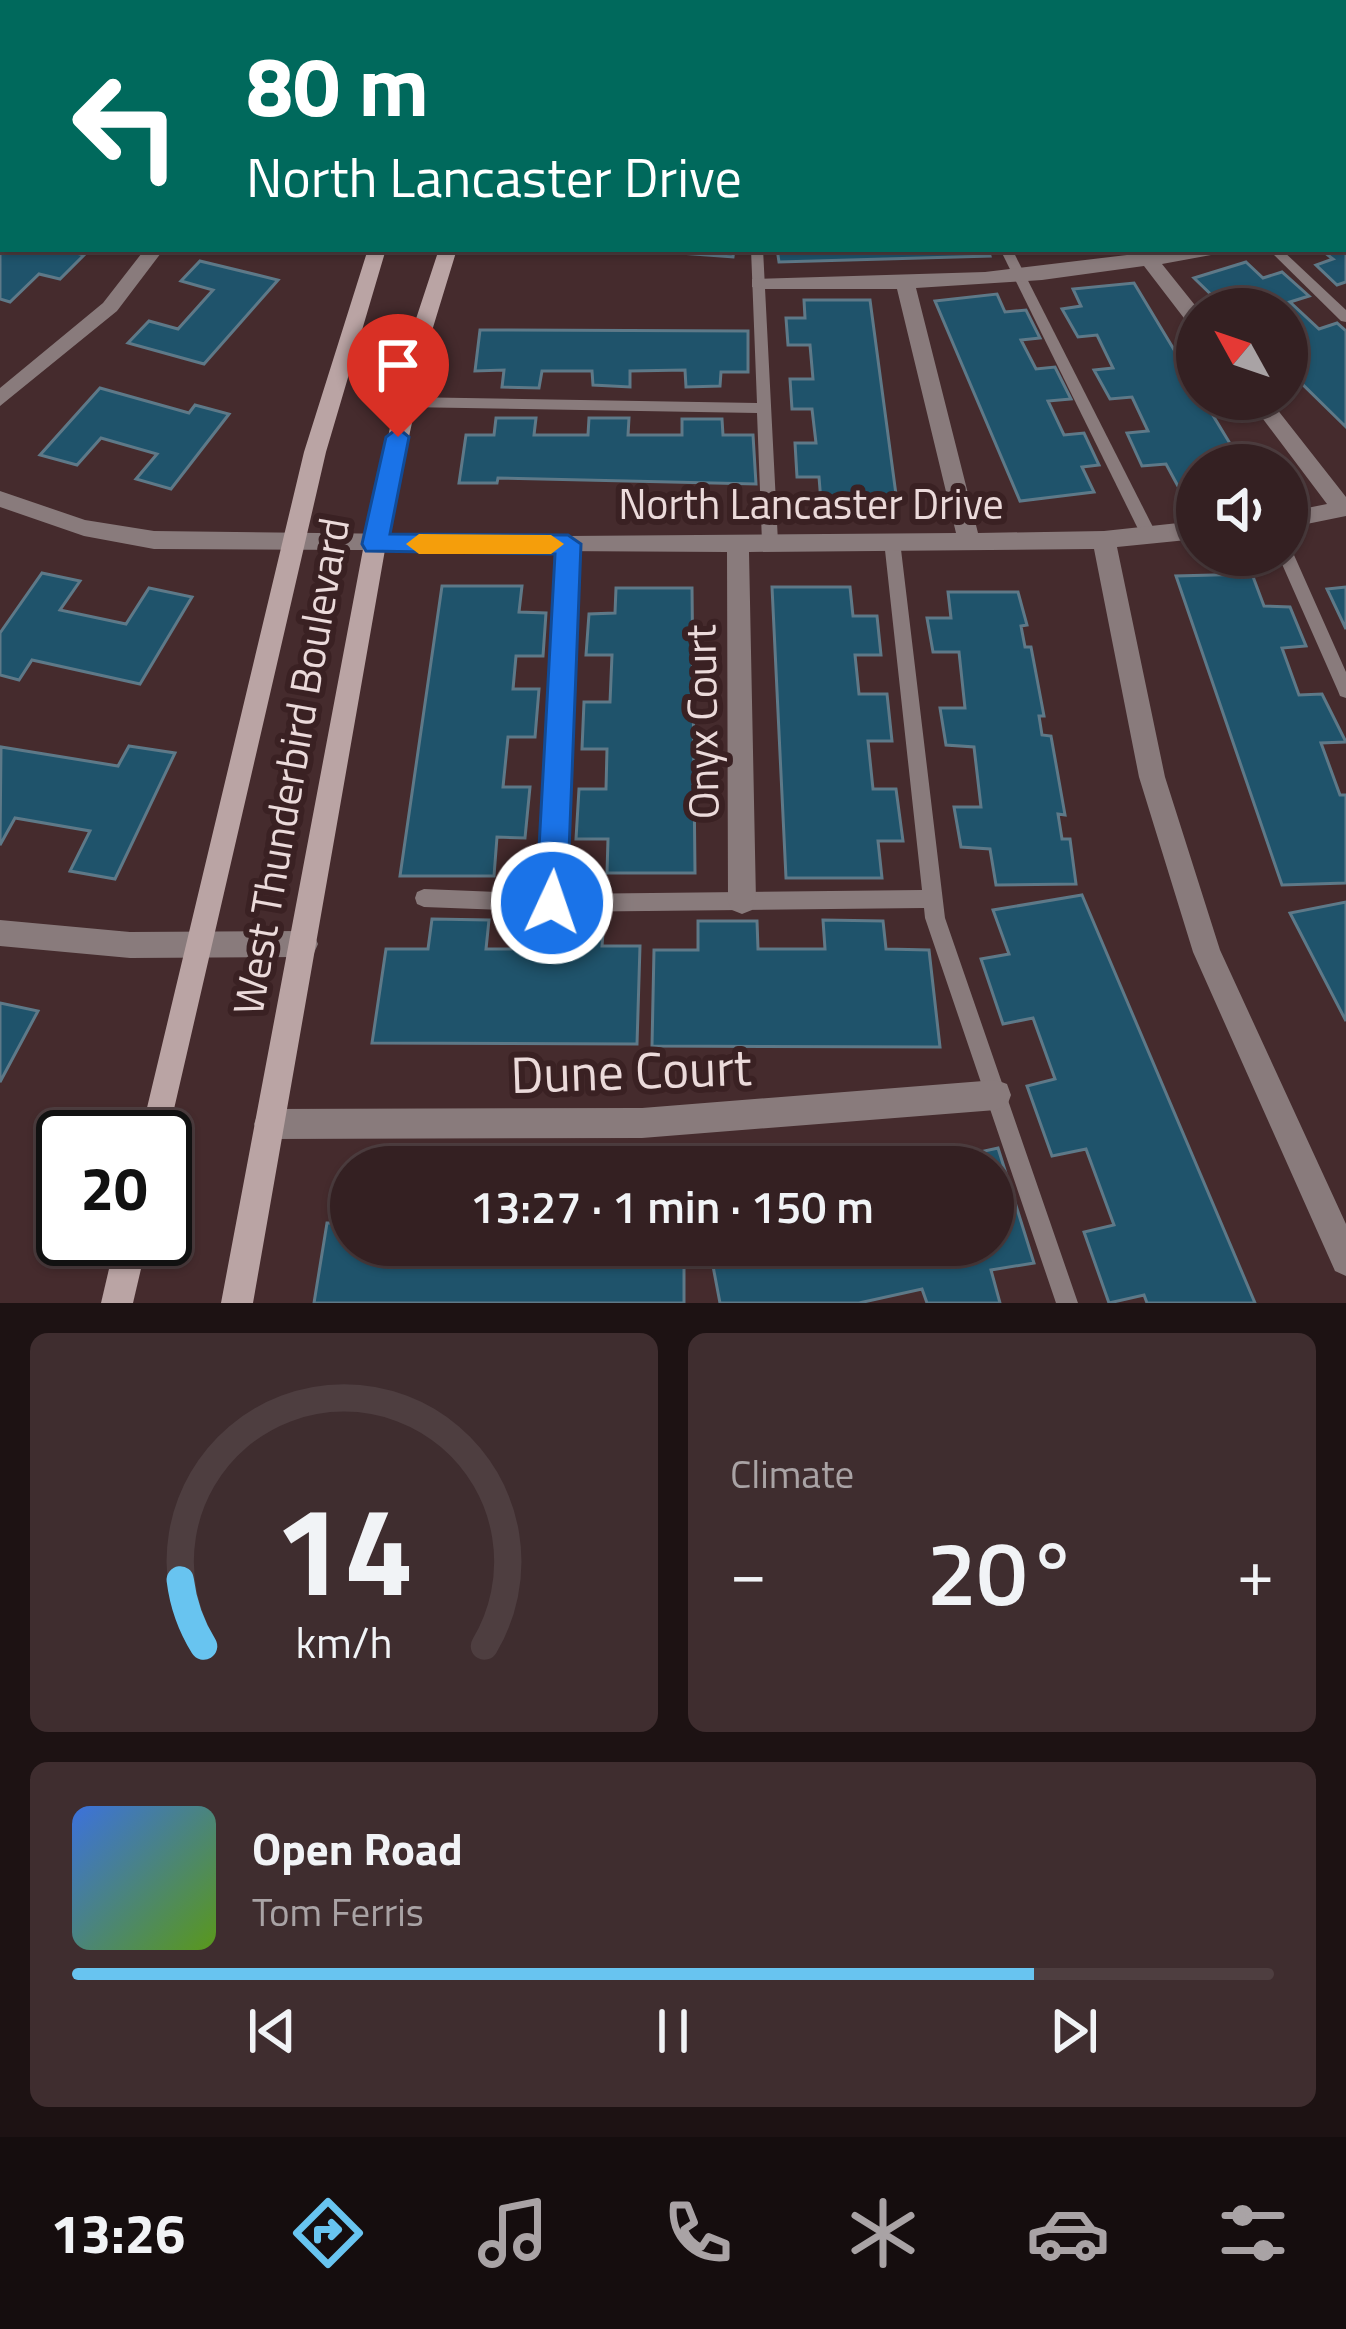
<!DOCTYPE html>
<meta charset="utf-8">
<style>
:root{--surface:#342022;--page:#3f2d2f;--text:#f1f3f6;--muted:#a9a3a5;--line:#4e3e40;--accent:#68c4f0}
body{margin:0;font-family:"Titillium Web",sans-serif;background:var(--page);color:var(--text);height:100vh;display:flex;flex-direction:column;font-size:45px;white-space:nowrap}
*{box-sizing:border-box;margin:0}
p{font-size:39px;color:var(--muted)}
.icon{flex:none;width:66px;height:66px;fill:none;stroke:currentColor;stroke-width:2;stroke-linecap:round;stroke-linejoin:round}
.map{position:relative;height:1303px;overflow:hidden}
.panel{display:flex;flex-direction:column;gap:30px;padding:30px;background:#1d1213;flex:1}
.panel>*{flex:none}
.hud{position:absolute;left:0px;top:0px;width:1347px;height:252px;box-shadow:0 3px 9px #0004,0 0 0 3px var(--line);background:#00695c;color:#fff;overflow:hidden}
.needle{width:78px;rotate:310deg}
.buttons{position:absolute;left:1176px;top:288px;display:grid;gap:24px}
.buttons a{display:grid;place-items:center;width:132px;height:132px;border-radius:50%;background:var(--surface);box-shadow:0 3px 9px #0004,0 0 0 3px var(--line);font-size:60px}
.speed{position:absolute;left:36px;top:1110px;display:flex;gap:24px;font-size:60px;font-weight:700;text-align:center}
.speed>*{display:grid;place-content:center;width:156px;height:156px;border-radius:50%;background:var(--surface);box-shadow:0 3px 9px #0004,0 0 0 3px var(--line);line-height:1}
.speed .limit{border:6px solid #111;border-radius:18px;background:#fff;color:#111}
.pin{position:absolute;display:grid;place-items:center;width:102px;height:102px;color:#fff;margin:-123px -51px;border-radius:50% 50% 50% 0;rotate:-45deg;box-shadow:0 0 12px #0007}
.pin .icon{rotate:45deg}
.me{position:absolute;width:132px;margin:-66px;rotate:3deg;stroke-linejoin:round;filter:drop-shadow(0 0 9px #0008)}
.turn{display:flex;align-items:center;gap:42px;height:252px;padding:0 48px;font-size:54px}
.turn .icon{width:156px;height:156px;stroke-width:2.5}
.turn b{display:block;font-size:84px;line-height:102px}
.big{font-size:90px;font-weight:600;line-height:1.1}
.panel .tile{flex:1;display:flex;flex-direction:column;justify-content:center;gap:18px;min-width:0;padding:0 42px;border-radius:18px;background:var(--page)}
.panel .dial{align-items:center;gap:0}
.dial svg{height:312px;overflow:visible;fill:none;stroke:var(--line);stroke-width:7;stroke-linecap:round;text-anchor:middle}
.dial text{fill:var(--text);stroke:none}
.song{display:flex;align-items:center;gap:36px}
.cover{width:144px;height:144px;border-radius:18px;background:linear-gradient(135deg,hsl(220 70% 55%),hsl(90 70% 35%))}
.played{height:12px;border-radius:6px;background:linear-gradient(90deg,var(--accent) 80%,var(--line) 80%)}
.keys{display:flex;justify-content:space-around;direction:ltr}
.heat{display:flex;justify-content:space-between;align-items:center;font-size:66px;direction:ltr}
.panel .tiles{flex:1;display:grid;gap:30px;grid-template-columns:1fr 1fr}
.tile:last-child{grid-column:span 2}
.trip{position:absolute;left:330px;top:1146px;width:684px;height:120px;border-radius:60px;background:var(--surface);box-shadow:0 3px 9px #0004,0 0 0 3px var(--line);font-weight:600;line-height:120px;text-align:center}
.tab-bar{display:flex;height:192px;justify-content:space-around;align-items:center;background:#150d0e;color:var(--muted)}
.tab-bar .icon{width:84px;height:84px}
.tab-bar .active{color:var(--accent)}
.tab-bar b{font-size:54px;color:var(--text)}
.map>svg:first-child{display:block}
.building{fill:#1f536b;stroke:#5e7988;stroke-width:3}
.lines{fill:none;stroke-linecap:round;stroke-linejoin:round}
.lane{fill:#897b7c;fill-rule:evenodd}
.street{fill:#897b7c;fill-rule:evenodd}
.secondary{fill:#baa4a4;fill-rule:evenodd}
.route{fill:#1a73e8;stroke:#114b97;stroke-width:3}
.slow{fill:#f59e0b}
.labels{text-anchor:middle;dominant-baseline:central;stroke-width:12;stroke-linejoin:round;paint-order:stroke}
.street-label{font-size:42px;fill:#ebdada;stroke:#3a2123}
.near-street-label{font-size:51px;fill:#ebdada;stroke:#3a2123}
</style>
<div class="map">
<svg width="1346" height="1303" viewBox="0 0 1346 1303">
<rect width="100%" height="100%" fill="#452b2d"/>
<g class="building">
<polygon points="1346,235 1346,282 1337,285 1316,265 1333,259 1320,249 1344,249"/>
<polygon points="0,249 61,249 84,255 60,279 39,274 10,302 0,299"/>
<polygon points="626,249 734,249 733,257"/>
<polygon points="777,249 988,249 990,256 779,262"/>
<polygon points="200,261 278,280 204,364 128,343 149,321 178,329 213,290 181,281"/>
<polygon points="1246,262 1263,278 1282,272 1309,296 1290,302 1319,329 1337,323 1346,331 1346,427 1287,369 1287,309 1226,309 1194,278"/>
<polygon points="1134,283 1197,388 1197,399 1203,399 1243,465 1197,465 1197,485 1179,488 1166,464 1142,466 1127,433 1148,431 1132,397 1110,399 1094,370 1113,368 1097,335 1078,337 1062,309 1081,306 1073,289"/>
<polygon points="997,294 1005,312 1026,310 1040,338 1021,340 1036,369 1055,367 1071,399 1048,401 1064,435 1084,433 1099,465 1082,467 1094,492 1020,501 935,301"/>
<polygon points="804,300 870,300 897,502 821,502 819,477 797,477 795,443 816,443 812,409 792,409 790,379 813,379 810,345 788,345 786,318 805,318"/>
<polygon points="480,330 748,331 748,372 721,372 720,386 686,387 685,370 630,371 630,387 593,385 592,371 542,371 539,388 502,387 504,370 475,371"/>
<polygon points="100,388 189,413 195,405 229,414 171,489 136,479 157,454 101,438 77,465 40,455"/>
<polygon points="496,418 536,418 534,435 588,435 589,418 629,418 628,435 682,435 682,419 722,419 723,435 753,435 756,484 498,478 497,483 459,483 466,435 494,435"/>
<polygon points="42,573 80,581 60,610 126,624 149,588 192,597 140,684 32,660 19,680 0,675 0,633"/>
<polygon points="1252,574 1264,606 1290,607 1306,646 1282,648 1299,695 1322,694 1346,742 1321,743 1340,795 1346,795 1346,883 1282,885 1176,576"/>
<polygon points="442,586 522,586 519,612 546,613 543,656 516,656 513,689 539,689 535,737 508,737 503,787 530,787 525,838 497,837 494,876 400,876"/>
<polygon points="772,587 850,587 853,616 877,616 881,655 855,655 859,694 887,694 892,741 868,741 873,789 896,789 903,841 878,841 882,878 786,878"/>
<polygon points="1346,587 1346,629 1327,589"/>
<polygon points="616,588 692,588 695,873 607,873 608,839 576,839 579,789 606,789 607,749 582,749 584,702 610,702 612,655 586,655 589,614 615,613"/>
<polygon points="948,592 1018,592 1027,625 1021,626 1025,647 1031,647 1044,716 1039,716 1042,735 1051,736 1065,815 1058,814 1062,839 1070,839 1076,884 996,885 990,849 961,847 954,807 981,807 974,747 946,745 940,708 965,708 959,652 933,652 927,618 951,618"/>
<polygon points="129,746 175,753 115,879 70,871 90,831 15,818 0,845 1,747 118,766"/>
<polygon points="1082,895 1255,1303 1147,1303 1144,1295 1109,1303 1084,1232 1114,1225 1086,1149 1052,1156 1027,1086 1055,1079 1033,1018 1003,1024 981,959 1009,954 993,910"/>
<polygon points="1346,902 1346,1021 1290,913"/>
<polygon points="432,919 489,920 486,949 538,949 541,919 604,920 602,946 640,946 637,1044 372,1043 386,949 428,949"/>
<polygon points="823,920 883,921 886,949 929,950 940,1047 652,1046 654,950 698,950 698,921 757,921 758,949 825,949"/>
<polygon points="0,1003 38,1011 0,1082"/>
<polygon points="998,1148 1034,1263 991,1270 1000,1303 927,1303 922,1289 859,1303 720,1303 709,1245 993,1245 993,1167 912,1167"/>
<polygon points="327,1223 351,1223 351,1245 684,1245 684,1303 314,1303"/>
</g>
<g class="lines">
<g class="lane">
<polygon points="751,249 763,249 778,542 775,546 770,548 762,542 757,413 405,407 398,402 405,397 757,403"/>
<polygon points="1000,249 1012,249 1157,535 1154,539 1144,539 1141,535"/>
<polygon points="1268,249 1281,249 1346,310 1346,322 1341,321"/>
<polygon points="892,535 900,541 945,918 1078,1303 1056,1303 925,918 924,908 552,912 424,907 417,904 415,898 417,892 424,889 543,894 560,545 568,539 576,545 562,894 922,890 884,541"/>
<polygon points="1287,549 1294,555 1346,672 1346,698 1340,696 1338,691 1278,555 1287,555"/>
</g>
<g class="street">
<polygon points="309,0 326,0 307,3"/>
<polygon points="1346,212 1346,224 1344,225 1344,213"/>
<polygon points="145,249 164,249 117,311 0,406 0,388 103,303"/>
<polygon points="1177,249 1220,249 1211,255 1162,264 1198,309 1197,327 1190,326 1144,266 1042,280 916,288 978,533 1104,531 1197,521 1197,539 1117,547 1165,777 1220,950 1346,1224 1346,1276 1335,1271 1193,952 1139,777 1094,549 749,552 756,901 752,910 742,914 732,910 728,901 727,552 154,549 84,536 0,507 0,491 85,520 154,531 568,536 956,533 897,289 759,289 752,287 752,279 985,272"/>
<polygon points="1248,399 1269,399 1346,497 1346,516 1287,528 1287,512 1327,504"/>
<polygon points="0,920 130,932 304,931 314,935 318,944 314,953 304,957 130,958 0,946"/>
<polygon points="996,1080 1007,1084 1011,1095 1007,1106 996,1110 642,1138 269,1139 258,1135 254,1124 258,1113 269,1109 642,1108"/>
</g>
<g class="secondary">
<polygon points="517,0 534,0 515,3"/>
<polygon points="578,0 595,0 576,3"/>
<polygon points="368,249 386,249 326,452 165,1148 165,1137 140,1137 304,452"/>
<polygon points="439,249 457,249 431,334 386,544 253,1303 221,1303 364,544 411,334"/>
<polygon points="116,1239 148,1239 133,1303 101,1303"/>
</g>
</g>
<polygon class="route" points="398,428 409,437 390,534 568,535 581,544 567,903 563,914 552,918 541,914 536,903 555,554 366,551 362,544 386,437"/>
<polygon class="slow" points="419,534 551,535 564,544 551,554 419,554 406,544"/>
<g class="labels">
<g class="street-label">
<text x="811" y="503">North Lancaster Drive</text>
<text transform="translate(701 722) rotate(-91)">Onyx Court</text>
<text transform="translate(290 766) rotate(-80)">West Thunderbird Boulevard</text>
</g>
<g class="near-street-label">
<text transform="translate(631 1070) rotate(-2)">Dune Court</text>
</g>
</g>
</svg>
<div class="buttons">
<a><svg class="needle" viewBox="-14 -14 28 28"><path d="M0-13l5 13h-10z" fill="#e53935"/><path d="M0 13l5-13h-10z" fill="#a9a3a5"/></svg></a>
<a><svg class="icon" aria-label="sound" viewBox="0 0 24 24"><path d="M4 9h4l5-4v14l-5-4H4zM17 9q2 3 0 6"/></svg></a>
</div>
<div class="speed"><div class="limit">20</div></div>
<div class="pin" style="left:398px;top:437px;background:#d93025"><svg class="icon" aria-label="arrive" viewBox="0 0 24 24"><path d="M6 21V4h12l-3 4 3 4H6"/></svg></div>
<svg class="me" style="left:552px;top:903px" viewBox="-20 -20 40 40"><circle r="17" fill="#1a73e8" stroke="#fff" stroke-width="3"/><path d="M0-11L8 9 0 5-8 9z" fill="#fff"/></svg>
<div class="trip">13:27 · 1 min · 150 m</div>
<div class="hud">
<div class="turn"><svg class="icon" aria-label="left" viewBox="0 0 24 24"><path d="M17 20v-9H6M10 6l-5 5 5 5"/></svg><div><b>80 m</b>North Lancaster Drive</div></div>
</div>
</div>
<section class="panel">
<div class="tiles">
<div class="tile dial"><svg viewBox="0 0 100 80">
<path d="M14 69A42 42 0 1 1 86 69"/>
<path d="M14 69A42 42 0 0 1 8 52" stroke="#68c4f0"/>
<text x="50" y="56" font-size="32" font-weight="700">14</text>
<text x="50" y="72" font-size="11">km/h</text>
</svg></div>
<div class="tile"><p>Climate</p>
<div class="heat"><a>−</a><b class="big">20°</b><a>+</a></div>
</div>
<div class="tile">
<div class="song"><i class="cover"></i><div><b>Open Road</b><p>Tom Ferris</p></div></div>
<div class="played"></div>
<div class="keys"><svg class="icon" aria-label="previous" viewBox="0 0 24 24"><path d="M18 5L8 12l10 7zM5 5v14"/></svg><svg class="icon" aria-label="pause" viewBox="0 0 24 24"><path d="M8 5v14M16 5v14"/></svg><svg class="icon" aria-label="next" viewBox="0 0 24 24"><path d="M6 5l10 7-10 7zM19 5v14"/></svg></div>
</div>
</div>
</section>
<nav class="tab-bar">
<b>13:26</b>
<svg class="icon active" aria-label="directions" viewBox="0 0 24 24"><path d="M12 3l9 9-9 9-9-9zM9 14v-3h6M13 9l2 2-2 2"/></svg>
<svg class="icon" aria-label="music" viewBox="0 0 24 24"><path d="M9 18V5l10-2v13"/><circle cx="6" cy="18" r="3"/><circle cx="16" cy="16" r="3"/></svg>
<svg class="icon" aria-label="phone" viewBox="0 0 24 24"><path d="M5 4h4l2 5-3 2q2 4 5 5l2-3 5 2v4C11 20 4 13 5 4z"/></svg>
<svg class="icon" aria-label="climate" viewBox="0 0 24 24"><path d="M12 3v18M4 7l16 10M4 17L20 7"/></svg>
<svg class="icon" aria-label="car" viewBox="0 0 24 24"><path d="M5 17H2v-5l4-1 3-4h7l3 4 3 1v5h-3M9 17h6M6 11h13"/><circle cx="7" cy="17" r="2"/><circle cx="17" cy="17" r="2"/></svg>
<svg class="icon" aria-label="filters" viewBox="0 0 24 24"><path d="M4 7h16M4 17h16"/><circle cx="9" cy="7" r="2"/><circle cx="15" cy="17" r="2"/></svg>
</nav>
